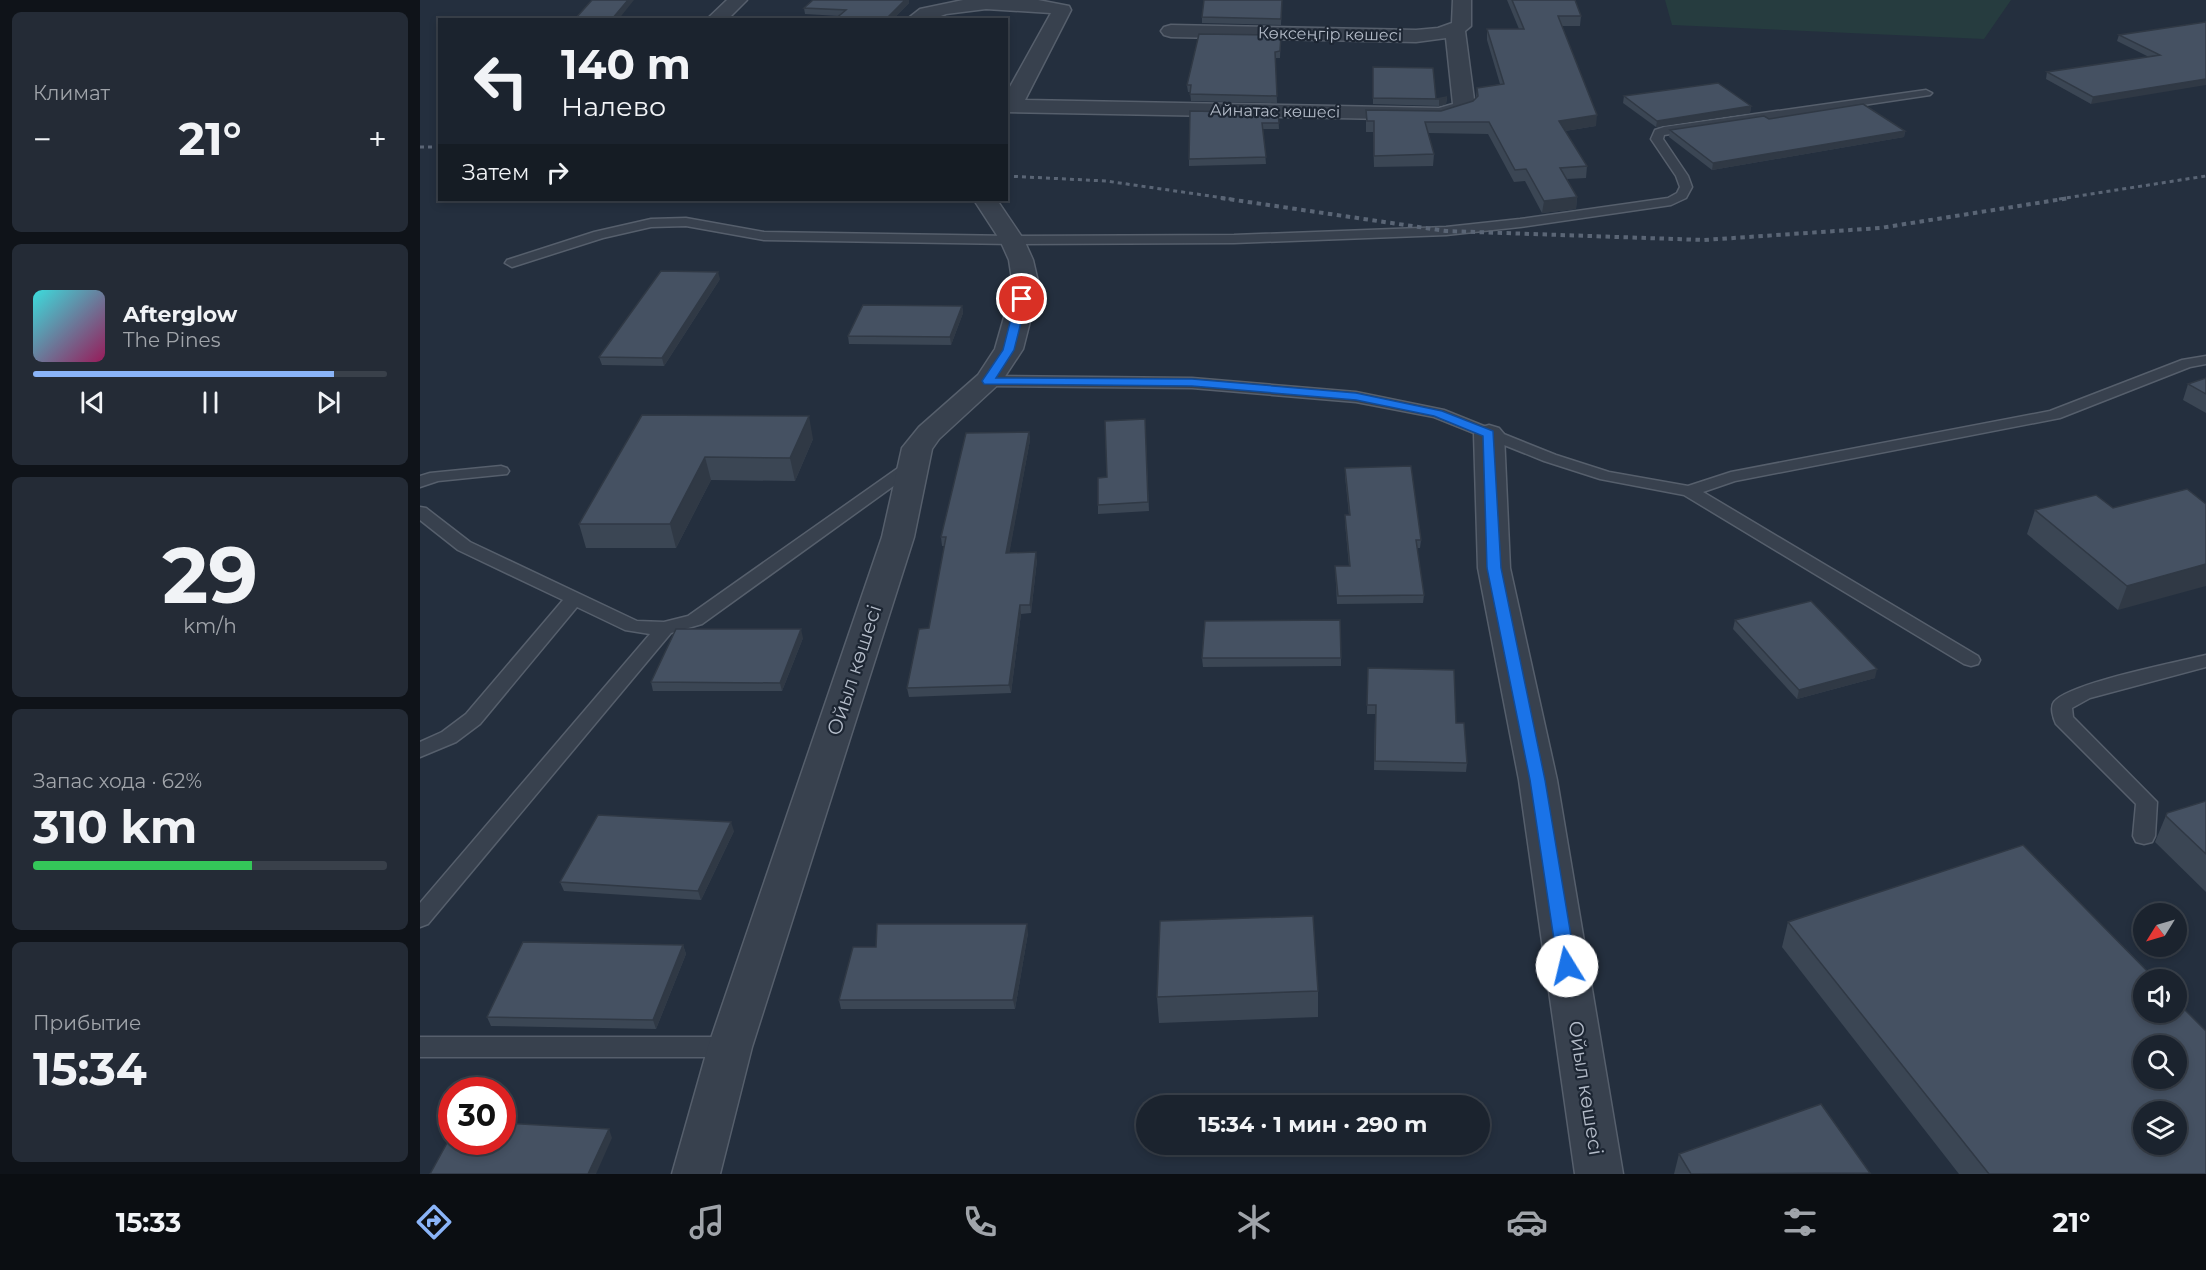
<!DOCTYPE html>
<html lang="ru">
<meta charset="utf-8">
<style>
:root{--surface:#1b232e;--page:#242b36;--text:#f1f3f6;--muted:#a0a4aa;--line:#39404a;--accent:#8ab4f8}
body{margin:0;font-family:Montserrat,sans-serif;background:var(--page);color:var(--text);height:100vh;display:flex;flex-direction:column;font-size:22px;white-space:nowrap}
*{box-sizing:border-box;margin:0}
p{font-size:20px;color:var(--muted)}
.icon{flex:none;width:33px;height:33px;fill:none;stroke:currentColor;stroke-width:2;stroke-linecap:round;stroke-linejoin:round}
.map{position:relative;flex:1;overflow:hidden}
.details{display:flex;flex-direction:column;gap:12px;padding:12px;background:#0f1319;width:420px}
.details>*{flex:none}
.hud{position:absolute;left:18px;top:18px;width:570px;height:183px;border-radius:0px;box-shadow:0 3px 9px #0003,0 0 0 2px var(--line);background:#1b232e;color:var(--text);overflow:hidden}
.needle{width:39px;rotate:233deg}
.tools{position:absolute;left:1713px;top:903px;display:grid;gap:12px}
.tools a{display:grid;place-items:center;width:54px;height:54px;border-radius:50%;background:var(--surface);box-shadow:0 3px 9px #0003,0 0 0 2px var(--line);font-size:30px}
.speed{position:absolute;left:18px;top:1077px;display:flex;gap:12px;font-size:30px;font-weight:700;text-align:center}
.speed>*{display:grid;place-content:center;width:78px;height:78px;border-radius:50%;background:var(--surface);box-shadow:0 3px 9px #0003,0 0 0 2px var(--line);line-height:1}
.speed .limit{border:9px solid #d22;background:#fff;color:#111}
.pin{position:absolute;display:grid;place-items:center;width:51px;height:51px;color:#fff;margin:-26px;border:3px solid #fff;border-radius:50%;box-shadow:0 2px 6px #0007}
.me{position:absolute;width:66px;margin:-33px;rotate:351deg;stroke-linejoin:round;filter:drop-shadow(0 0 4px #0008)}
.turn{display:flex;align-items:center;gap:21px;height:126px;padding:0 24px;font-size:27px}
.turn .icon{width:78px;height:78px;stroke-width:2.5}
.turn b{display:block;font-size:42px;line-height:51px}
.then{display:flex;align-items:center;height:57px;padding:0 24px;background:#0003;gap:12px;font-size:22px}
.big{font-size:45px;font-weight:700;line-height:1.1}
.details .card{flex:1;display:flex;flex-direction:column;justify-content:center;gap:9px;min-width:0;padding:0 21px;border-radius:9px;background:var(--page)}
.details .dial{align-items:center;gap:0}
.dial b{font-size:78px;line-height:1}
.song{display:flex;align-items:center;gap:18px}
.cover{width:72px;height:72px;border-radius:9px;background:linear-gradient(135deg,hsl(180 70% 55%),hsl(330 70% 35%))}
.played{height:6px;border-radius:3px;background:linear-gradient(90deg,var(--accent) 85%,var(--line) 85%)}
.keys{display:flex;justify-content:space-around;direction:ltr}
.heat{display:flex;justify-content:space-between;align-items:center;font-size:33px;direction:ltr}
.charge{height:9px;border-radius:4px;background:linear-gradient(90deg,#34c759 62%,var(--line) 0)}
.trip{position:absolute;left:716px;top:1095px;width:354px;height:60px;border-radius:30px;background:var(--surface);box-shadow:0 3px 9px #0003,0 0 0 2px var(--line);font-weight:700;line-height:60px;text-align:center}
.tab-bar{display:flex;height:96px;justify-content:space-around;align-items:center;background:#0b0e12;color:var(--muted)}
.tab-bar .icon{width:42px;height:42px}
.tab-bar .on{color:var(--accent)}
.tab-bar b{font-size:27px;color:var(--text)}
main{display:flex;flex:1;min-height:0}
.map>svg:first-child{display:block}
.green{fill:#263c3f}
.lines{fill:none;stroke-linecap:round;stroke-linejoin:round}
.lane-casing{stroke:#565f6c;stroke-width:3}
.street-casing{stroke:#565f6c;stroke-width:3}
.lane{fill:#38414e;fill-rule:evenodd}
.street{fill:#38414e;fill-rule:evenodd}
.rail-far1{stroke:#5a6575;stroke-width:3;stroke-dasharray:4 4;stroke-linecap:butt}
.rail{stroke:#5a6575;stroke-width:4;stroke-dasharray:4.5 4.5;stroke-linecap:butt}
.wall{fill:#3b4654}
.shaded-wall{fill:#303945}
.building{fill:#455162;stroke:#303945;stroke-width:1.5;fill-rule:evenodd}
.route{fill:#1a73e8;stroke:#114b97;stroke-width:1.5}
.labels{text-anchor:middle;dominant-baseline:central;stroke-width:4.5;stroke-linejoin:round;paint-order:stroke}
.far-street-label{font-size:16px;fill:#b4bcc9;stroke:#1d2633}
.street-label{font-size:20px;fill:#b4bcc9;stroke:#1d2633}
</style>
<main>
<section class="details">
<div class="card"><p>Климат</p>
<div class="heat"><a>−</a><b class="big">21°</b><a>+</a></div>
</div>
<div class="card">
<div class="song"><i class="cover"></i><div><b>Afterglow</b><p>The Pines</p></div></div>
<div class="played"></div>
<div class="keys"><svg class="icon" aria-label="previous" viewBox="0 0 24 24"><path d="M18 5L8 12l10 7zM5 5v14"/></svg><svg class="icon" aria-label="pause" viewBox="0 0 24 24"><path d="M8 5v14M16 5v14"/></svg><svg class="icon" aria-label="next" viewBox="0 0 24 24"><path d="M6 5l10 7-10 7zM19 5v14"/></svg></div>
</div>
<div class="card dial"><b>29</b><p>km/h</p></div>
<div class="card"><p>Запас хода · 62%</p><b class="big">310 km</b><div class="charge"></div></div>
<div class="card"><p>Прибытие</p><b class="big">15:34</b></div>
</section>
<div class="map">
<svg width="1786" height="1174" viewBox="0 0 1786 1174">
<rect width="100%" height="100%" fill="#242f3e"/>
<polygon class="green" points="1245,0 1591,0 1564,39 1252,25"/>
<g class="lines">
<g class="lane-casing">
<g id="lane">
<polygon points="1506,90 1512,93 1510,95 1244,135 1243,139 1268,176 1272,187 1266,198 1251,205 1100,227 1026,235 814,243 592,244 344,240 266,226 231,227 183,238 92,267 85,263 87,260 174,232 231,219 266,218 344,232 592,236 814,235 1026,227 1100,219 1248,198 1257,193 1260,187 1256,176 1231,139 1235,130 1244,127"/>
<polygon points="1786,356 1786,364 1770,367 1640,418 1315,481 1283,492 1558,656 1560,660 1558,664 1551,666 1544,664 1264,495 1180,479 1124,461 1014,417 936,402 772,388 568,386 560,381 568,376 772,378 936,392 1024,410 1136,455 1189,472 1268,486 1311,472 1630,411 1762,360"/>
<polygon points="494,459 502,464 500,467 282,624 251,633 8,924 0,927 0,903 230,634 205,630 157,607 60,724 36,742 0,757 0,742 22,732 46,714 143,600 38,550 0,520 0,507 6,508 50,542 217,621 244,622 268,616 488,461"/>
<polygon points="81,466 87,468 89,471 87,474 18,481 0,487 0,476 10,473"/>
<path d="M1786,655v12l-116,31 -18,10 1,9 84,85 -2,34 -3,6 -8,2 -8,-2 -3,-6 3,-32 -80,-80c-3,-6 -6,-17 -2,-22 15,-19 124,-40 152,-47z"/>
<polygon points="0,1037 310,1037 319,1040 322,1047 319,1054 310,1057 0,1057"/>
</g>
</g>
<g class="street-casing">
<g id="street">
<polygon points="307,0 327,0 307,20 286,20"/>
<polygon points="543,0 618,0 649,6 651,10 605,100 1019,108 1033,104 1026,38 996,42 751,37 744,35 741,31 744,27 751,25 996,30 1018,28 1032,23 1033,0 1051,0 1051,26 1045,31 1055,107 1051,111 1020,120 586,112 586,94 631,13 566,9 526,14 510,20 486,20 500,9"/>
<polygon points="554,200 577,200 604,240 613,260 619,286 603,349 582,381 519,439 512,449 494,537 332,1047 300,1174 252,1174 288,1047 462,537 482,448 499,427 558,375 575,349 593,286 589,260 580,240"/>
<polygon points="1069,425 1079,428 1084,434 1090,568 1137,780 1203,1174 1155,1174 1099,780 1058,568 1054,434 1059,428"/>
</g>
</g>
<use href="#lane" class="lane"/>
<use href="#street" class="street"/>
<g class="rail-far1">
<polyline points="0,147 20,147"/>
<polyline points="586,176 686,181 811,199"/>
<polyline points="1639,199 1786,176"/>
</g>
<polyline class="rail" points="801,198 1026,231 1284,240 1460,228 1649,198"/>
</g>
<g class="wall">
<polygon points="489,0 489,3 472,20 414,20 419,16 385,14 384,8"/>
<polygon points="862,0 861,25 782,23 782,17"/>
<polygon points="1087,0 1155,0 1161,16 1160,26 1142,26 1176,126 1145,131 1167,166 1166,178 1147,179 1157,197 1156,209 1122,213 1105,181 1094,182 1068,134 1008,133 1014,154 1013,166 954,167 953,132 946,132 946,110 1021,111 1053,101 1056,98 1057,88 1080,84 1067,40 1067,29 1099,29"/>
<polygon points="1786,22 1671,104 1626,79 1627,72 1729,57 1697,41 1699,35"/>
<polygon points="861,35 860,58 855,58 857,103 771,101 770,92 768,92 767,85"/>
<polygon points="953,67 1016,99 1027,97 1026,104 1019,106 953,104"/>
<polygon points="1204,96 1331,106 1330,113 1236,127 1203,103"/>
<polygon points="858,113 859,129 843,129 846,164 769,166 769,159"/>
<polygon points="1349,119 1485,131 1484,137 1292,170 1249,137 1250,130"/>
<polygon points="300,279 244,366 182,365 179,357"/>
<polygon points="542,306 543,313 531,345 429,344 428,336"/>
<polygon points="1786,378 1786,413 1763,400 1768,384"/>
<polygon points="222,415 393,439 375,481 291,480 256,548 166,548 159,524"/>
<polygon points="725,419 729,511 678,514 678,505 687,477"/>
<polygon points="609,432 610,440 589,553 617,560 611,613 601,614 591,693 489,697 487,688 509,628 525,546 522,546 521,537"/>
<polygon points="925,468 1001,540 1000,548 997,548 1004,595 1003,603 917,604 915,566 929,566 925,523 925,515 929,515 925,476"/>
<polygon points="1786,504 1698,610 1607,534 1615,510 1693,508"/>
<polygon points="1315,620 1455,678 1377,699 1313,629"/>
<polygon points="383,638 362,691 233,691 231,682"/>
<polygon points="782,658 921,658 921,666 783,667"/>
<polygon points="948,668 1036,723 1047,763 1046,772 954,770 955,714 947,714"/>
<polygon points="1786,801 1786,892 1735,842 1747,813"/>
<polygon points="314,831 281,900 144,891 140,882"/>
<polygon points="1368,922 1786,1174 1539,1174 1362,947"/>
<polygon points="608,933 595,1009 421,1009 419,1000 456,947"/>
<polygon points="263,945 266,954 236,1029 71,1026 67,1017"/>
<polygon points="898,991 898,1017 739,1023 737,997"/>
<polygon points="1259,1154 1450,1174 1254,1174"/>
</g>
<g class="shaded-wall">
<polygon points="208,0 214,0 198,20 192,20"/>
<polygon points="485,0 489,0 489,3 472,20 465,20"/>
<polygon points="1786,79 1786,85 1671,104 1673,97"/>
<polygon points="1027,97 1026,104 1019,106 1019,99"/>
<polygon points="1331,106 1330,113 1236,127 1237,121"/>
<polygon points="1177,115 1176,126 1138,132 1139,121"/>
<polygon points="1485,131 1484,137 1292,170 1293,163"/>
<polygon points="1157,197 1156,209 1122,213 1124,201"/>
<polygon points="298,272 300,279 244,366 242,358"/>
<polygon points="542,306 543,313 531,345 530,337"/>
<polygon points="389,416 393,439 375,481 370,458"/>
<polygon points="609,432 610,440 588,561 586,553"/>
<polygon points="285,457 291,480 256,548 250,524"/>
<polygon points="616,552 617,560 611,613 610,605"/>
<polygon points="1786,564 1786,586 1698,610 1707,586"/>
<polygon points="600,605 601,614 591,693 589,685"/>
<polygon points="381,629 383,638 362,691 360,683"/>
<polygon points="1457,669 1455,678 1377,699 1379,690"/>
<polygon points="311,822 314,831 281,900 278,891"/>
<polygon points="607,924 608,933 595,1009 593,1000"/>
<polygon points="263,945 266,954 236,1029 233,1020"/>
<polygon points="189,1129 192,1138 176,1174 168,1174"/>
</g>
<g class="building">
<polygon points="172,0 208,0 192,19 155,19"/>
<polygon points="393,0 485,0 465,20 414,20 426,10 384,8"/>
<polygon points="784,0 862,0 861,19 782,17"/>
<polygon points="1092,0 1155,0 1161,16 1138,16 1177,115 1139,121 1167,166 1140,168 1157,197 1124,201 1106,169 1095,170 1069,122 1005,122 1014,154 954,156 954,121 947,121 946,110 1021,111 1053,101 1058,96 1057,88 1084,84 1067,29 1104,29"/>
<polygon points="1786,22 1786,79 1673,97 1627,72 1740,55 1699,35"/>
<polygon points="779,34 861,35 860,51 855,52 857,96 770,94 771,85 767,85"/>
<polygon points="953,67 1013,68 1016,99 1027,97 1019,99 953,98"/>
<polygon points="1298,83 1331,106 1237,121 1204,96"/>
<polygon points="1443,104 1485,131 1293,163 1250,130 1344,116 1349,119"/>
<polygon points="770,111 858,113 859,123 842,123 846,157 769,159"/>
<polygon points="241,271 298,272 242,358 179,357"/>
<polygon points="443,305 542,306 530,337 428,336"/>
<polygon points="1786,378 1786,394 1768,384"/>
<polygon points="222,415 389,416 370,458 285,457 250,524 159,524"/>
<polygon points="725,419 728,502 678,505 678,478 687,477 685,421"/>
<polygon points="609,432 586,553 616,552 610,605 600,605 589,685 487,688 499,629 509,628 526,537 521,537 546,433"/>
<polygon points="991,466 1001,540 996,540 1004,595 918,596 915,566 930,566 925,515 930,515 925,468"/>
<polygon points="1767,489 1786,504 1786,564 1707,586 1615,510 1676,495 1693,508"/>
<polygon points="1391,601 1457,669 1379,690 1315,620"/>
<polygon points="920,620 921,658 782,658 785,621"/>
<polygon points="256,629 381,629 360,683 231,682"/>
<polygon points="948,668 1034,670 1036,723 1044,723 1047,763 955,761 956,705 947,705"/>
<polygon points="1786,801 1786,854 1746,816 1747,813"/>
<polygon points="178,815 311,822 278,891 140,882"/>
<path d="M1603,845l133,135h-12v32h32v-11l30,30v143h-217l-201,-252zM1724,1046h32v32h-32zM1724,1112h32v32h-32z"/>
<polygon points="893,916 898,991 737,997 740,921"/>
<polygon points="457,924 607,924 593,1000 419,1000 433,947 456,947"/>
<polygon points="103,942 263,945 233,1020 67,1017"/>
<polygon points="1401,1104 1450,1173 1271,1174 1259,1154"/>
<polygon points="82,1123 189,1129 168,1174 10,1174 32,1134 32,1142 82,1142"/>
</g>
<polygon class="route" points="602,295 607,299 594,350 576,378 772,379 936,393 1022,411 1073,431 1081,568 1125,780 1156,966 1153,970 1147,972 1141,970 1138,966 1110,780 1067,568 1063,436 1014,416 936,400 772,386 564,384 562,381 583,350 596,299"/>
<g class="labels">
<g class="far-street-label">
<text transform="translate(910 34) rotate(1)">Көксеңгір көшесі</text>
<text transform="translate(855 111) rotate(1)">Айнатас көшесі</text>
</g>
<g class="street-label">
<text transform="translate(434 670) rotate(-72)">Ойыл көшесі</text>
<text transform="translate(1166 1088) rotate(81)">Ойыл көшесі</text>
</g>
</g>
</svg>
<div class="tools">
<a><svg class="needle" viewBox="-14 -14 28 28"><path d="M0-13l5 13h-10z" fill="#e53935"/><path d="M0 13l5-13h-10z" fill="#a0a4aa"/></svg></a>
<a><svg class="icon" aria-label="sound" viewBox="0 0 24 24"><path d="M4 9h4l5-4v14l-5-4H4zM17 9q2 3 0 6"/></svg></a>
<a><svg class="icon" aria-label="search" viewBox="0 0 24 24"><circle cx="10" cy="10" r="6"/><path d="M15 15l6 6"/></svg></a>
<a><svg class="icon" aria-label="layers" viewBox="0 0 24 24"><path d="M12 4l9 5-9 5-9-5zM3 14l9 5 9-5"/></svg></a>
</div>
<div class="speed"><div class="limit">30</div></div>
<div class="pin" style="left:602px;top:299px;background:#d93025"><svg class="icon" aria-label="arrive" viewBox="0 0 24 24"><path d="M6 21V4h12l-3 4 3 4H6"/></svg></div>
<svg class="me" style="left:1147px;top:966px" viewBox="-20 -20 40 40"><circle r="19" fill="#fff"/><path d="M0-13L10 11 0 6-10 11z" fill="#1a73e8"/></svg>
<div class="trip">15:34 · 1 мин · 290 m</div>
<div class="hud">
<div class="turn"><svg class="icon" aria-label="left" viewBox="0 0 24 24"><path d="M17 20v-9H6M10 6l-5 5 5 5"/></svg><div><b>140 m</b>Налево</div></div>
<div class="then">Затем<svg class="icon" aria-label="right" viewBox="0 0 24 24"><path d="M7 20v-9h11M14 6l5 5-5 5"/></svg></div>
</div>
</div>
</main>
<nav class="tab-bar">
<b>15:33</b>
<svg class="icon on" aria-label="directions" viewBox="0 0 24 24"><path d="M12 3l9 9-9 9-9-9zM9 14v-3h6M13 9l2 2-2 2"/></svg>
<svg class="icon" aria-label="music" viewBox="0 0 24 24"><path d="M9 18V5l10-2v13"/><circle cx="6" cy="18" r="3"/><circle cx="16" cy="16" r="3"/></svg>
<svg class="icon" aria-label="phone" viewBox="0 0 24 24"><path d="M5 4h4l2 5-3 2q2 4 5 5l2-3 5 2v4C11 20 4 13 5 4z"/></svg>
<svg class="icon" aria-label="climate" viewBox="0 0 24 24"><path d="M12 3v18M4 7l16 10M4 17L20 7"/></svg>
<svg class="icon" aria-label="car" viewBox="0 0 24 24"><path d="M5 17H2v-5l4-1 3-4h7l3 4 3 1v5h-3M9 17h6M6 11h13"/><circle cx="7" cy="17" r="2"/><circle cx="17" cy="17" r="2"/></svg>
<svg class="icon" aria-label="filters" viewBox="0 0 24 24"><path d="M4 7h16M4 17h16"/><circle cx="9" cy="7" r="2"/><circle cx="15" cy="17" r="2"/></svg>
<b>21°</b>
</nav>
